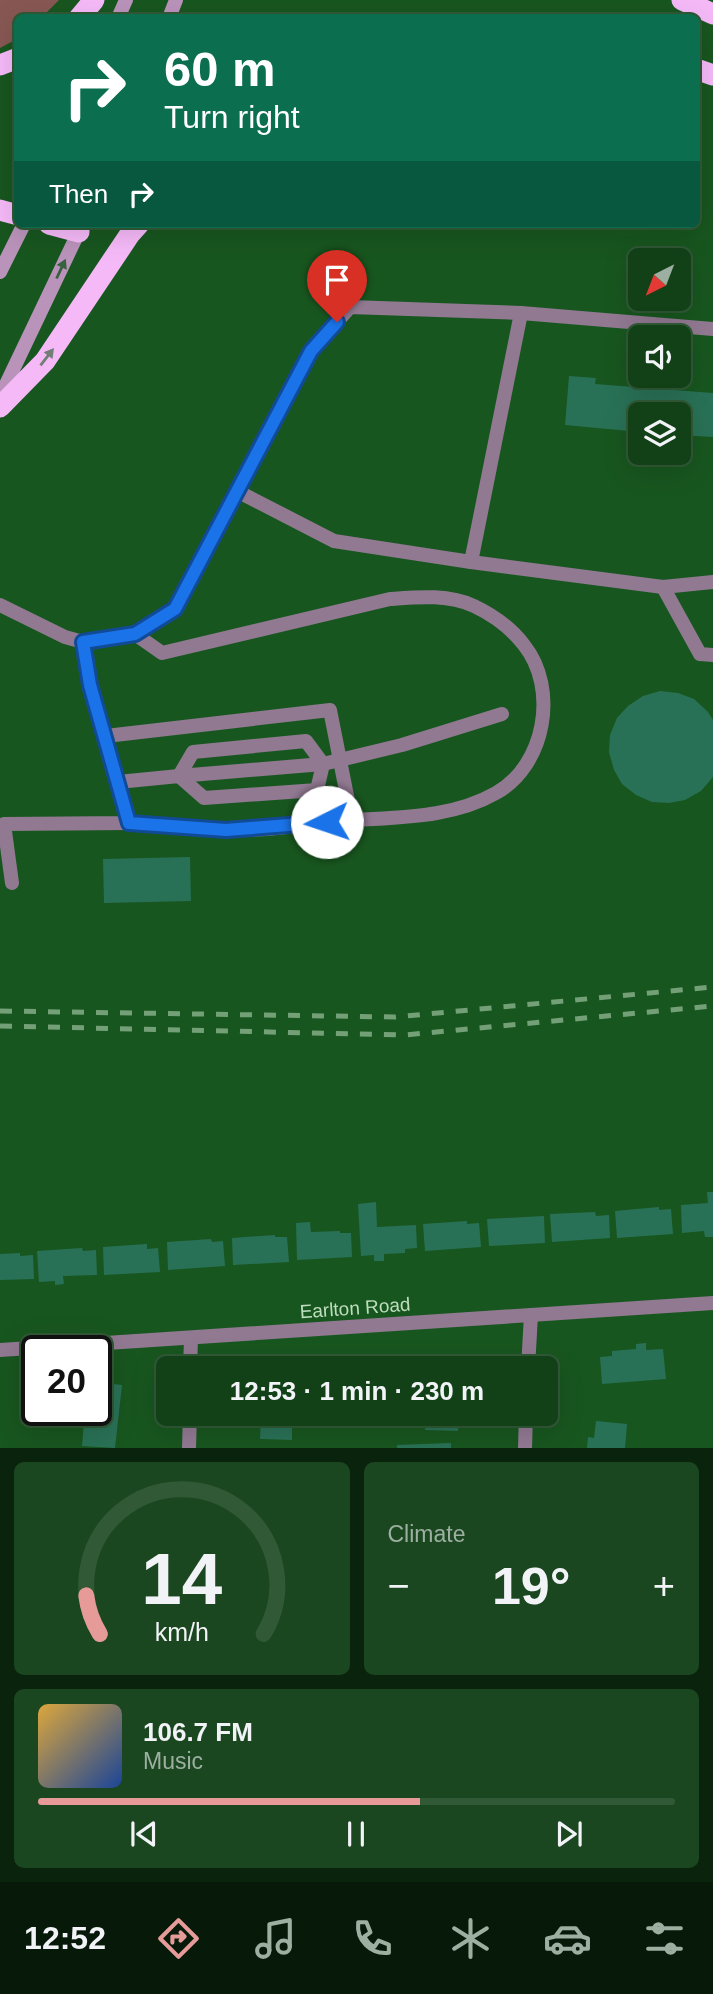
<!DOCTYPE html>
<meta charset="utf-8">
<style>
:root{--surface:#124017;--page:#1b4720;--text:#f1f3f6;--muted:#9cafa1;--line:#315936;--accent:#e69b98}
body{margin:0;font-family:Helvetica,sans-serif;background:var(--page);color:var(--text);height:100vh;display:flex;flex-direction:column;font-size:26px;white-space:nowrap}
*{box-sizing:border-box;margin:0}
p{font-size:23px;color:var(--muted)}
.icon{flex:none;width:38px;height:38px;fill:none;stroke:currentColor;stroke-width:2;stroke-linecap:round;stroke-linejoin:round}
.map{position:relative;height:1448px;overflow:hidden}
.drawer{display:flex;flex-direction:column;gap:14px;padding:14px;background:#0a230d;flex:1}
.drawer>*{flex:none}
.top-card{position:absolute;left:14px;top:14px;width:686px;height:214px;border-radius:10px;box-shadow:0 7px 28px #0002,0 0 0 2px var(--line);background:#0b6e4f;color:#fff;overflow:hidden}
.needle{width:46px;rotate:222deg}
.tools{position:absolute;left:628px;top:248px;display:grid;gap:14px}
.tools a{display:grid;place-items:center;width:63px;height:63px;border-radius:10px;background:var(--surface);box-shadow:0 7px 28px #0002,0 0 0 2px var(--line);font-size:35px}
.speed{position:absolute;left:21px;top:1335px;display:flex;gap:14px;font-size:35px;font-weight:700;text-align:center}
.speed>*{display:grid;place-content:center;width:91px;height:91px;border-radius:50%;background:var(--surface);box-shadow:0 7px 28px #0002,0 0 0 2px var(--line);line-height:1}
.speed .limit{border:4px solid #111;border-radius:10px;background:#fff;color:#111}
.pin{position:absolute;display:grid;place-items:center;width:60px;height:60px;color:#fff;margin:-72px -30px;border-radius:50% 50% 50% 0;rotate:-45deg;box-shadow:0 0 7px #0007}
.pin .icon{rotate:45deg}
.me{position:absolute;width:77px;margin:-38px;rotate:266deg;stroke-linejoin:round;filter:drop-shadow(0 0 5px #0008)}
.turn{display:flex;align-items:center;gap:24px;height:147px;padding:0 35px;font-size:32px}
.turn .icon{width:91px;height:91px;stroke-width:2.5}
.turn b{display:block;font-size:49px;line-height:60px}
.then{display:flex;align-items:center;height:66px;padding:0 35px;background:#0003;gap:14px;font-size:26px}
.big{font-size:52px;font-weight:800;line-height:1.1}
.drawer .tile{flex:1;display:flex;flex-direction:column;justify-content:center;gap:10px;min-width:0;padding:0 24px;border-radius:10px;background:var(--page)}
.drawer .dial{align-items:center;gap:0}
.dial svg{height:182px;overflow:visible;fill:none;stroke:var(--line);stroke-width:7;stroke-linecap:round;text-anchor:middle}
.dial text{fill:var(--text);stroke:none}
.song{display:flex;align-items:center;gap:21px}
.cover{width:84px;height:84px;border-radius:10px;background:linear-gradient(135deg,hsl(40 70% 55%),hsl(220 70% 35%))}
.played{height:7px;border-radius:4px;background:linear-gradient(90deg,var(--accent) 60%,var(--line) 60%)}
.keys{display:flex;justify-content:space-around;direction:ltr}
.heat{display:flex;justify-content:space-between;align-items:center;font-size:38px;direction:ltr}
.drawer .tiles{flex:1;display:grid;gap:14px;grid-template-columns:1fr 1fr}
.tile:last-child{grid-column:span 2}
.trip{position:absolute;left:156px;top:1356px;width:402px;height:70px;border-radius:10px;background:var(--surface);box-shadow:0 7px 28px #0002,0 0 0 2px var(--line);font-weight:800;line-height:70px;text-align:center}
.dock{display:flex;height:112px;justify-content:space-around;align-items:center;background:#071a09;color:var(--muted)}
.dock .icon{width:49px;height:49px}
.dock .current{color:var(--accent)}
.dock b{font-size:32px;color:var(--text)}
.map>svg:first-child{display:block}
.green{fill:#875753}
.building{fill:#297156}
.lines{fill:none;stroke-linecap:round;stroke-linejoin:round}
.service{stroke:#917992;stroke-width:14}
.minor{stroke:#917992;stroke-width:14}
.secondary{stroke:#ba93bb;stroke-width:14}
.motorway{stroke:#f5b9f8;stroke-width:21}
.rail{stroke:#73a077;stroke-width:5;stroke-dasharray:12 12;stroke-linecap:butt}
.oneway{fill:#38623e}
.oneway2{fill:#707e76}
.route-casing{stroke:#114b97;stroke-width:18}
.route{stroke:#1a73e8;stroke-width:12}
.labels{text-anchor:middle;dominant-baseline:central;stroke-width:7;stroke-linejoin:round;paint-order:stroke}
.street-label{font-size:19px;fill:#bedcbe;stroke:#18561f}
</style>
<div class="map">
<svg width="713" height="1448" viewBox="0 0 713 1448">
<rect width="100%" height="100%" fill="#18561f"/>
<polygon class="green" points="0,0 59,0 42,17 18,18 17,39 0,48"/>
<g class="building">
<polygon points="569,376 596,378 595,384 713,393 713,437 679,435 679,415 640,415 640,432 565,425"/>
<polygon points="660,691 678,693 694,699 708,712 713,720 713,777 701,791 685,800 669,803 652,802 636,795 622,784 614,770 609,752 610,735 617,718 628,706 643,696"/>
<polygon points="190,857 191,901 104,903 103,859"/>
<polygon points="707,1192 713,1192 713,1237 705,1237 704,1231 682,1233 681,1205 708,1203"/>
<polygon points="376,1202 377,1227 416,1225 417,1248 405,1249 405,1253 384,1254 384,1261 374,1261 374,1255 361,1256 358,1204"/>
<polygon points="659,1207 659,1210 671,1209 673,1234 617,1238 615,1211"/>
<polygon points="595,1212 596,1216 609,1215 610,1238 552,1242 550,1214"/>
<polygon points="544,1216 545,1243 489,1246 487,1219"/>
<polygon points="467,1221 467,1224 479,1223 481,1247 425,1251 423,1224"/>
<polygon points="310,1222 311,1232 340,1231 340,1233 351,1233 352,1257 297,1260 296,1223"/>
<polygon points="275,1235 275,1237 287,1237 289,1262 233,1265 232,1238"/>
<polygon points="211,1239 212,1242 223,1241 225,1266 168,1270 167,1242"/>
<polygon points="147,1244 147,1249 158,1248 160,1272 104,1275 103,1247"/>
<polygon points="82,1248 83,1251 96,1250 97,1275 63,1276 64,1284 55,1285 55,1281 39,1282 37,1251"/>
<polygon points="20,1253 20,1256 33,1255 34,1279 0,1280 0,1254"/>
<polygon points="646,1343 646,1350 663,1349 666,1379 602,1384 600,1357 612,1356 612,1351 636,1349 636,1344"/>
<polygon points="96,1382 122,1385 115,1448 82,1446 84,1422 78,1421 79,1410 96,1410"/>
<polygon points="261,1414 292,1414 292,1440 260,1439"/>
<polygon points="426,1414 459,1414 458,1431 425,1430"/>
<polygon points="596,1421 627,1424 625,1448 587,1448 588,1437 594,1438"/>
<polygon points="451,1443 451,1448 397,1448 397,1445"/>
</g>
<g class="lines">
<g class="service">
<polyline points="521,313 713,329"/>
<polyline points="237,491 334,541 471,562 663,587 713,582"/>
<polyline points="663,587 700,654 713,655"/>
<polyline points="0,605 65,637 83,642 135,634 175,609 311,351 350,307 521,313 471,562"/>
<polyline points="106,736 330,710 352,821"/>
<polyline points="179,776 193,752 306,741 323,764"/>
<polyline points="179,776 323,764"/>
<polyline points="118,782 179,776 204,798 317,790 323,764 402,745 502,714"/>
<path d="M129,823c32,3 64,6 95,7 44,1 89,-6 133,-10 47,-3 97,-3 139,-27 49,-27 63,-104 28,-148 -13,-17 -31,-30 -50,-39 -26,-12 -56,-9 -84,-7l-228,54 -27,-19"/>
<polyline points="12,883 4,824 129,823 90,685 83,642"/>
</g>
<g class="minor">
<polyline points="0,1350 713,1303"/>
<polyline points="190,1368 191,1339"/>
<polyline points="528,1368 531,1315"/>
<polyline points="189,1448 190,1414"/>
<polyline points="525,1448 526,1414"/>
</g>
<g class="secondary">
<polyline points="118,18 126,0"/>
<polyline points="169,18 176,0"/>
<polyline points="0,272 24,224"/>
<polyline points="0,397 82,225"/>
</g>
<g class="motorway">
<polyline points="682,0 713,14"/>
<polyline points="79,18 94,0"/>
<polyline points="0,65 18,58"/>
<polyline points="696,69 713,75"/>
<polyline points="0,210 18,215"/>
<polyline points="49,224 79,232"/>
<polyline points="0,407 45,361 130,234 139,224"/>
</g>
<g class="rail">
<polyline points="0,1011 395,1017 713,987"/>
<polyline points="0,1026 405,1035 713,1006"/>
</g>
</g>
<defs><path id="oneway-solid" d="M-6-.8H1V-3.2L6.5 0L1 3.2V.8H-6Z" transform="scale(1.75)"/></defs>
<use class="oneway" href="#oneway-solid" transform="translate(61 269) rotate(-65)"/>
<use class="oneway2" href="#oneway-solid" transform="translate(47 357) rotate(-52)"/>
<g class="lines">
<g class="route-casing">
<polyline id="route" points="327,822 226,830 129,823 90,685 83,642 135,634 175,609 311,351 337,322"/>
</g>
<use href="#route" class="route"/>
</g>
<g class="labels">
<g class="street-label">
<text transform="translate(355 1308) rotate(-4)">Earlton Road</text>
</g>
</g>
</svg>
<div class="tools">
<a><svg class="needle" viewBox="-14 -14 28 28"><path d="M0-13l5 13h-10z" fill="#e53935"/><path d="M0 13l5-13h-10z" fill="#9cafa1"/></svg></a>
<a><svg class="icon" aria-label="sound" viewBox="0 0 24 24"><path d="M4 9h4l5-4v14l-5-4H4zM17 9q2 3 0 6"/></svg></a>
<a><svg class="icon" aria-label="layers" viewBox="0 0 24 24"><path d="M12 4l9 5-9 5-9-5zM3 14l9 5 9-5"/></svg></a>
</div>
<div class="speed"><div class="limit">20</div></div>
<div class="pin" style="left:337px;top:322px;background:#d93025"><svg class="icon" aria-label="arrive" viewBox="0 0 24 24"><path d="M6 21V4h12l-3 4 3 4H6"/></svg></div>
<svg class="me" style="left:327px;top:822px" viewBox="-20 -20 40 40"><circle r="19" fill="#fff"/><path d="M0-13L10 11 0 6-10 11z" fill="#1a73e8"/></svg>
<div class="trip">12:53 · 1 min · 230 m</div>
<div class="top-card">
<div class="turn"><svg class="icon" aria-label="right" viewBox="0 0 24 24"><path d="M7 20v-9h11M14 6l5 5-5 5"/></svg><div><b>60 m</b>Turn right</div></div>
<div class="then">Then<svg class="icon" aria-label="right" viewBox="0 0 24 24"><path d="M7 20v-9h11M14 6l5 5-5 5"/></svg></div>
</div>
</div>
<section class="drawer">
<div class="tiles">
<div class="tile dial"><svg viewBox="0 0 100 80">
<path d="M14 69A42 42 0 1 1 86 69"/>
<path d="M14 69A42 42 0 0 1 8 52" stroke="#e69b98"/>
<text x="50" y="56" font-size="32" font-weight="700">14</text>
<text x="50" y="72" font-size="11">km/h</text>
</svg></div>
<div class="tile"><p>Climate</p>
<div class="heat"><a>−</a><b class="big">19°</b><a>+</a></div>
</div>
<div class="tile">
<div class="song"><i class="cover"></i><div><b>106.7 FM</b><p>Music</p></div></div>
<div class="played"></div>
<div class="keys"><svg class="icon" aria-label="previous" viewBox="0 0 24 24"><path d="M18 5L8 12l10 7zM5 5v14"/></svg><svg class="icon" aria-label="pause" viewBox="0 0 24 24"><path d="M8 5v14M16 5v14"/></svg><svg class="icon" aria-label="next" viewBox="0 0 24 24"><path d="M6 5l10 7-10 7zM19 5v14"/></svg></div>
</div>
</div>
</section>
<nav class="dock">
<b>12:52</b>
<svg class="icon current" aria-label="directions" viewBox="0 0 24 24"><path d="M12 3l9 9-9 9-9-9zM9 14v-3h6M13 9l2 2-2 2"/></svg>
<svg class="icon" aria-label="music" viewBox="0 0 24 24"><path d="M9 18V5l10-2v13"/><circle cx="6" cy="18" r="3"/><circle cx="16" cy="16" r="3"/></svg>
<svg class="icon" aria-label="phone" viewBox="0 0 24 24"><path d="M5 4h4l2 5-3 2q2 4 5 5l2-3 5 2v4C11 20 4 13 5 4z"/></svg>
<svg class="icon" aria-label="climate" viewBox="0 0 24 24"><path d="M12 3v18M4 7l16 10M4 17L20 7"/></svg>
<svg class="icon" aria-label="car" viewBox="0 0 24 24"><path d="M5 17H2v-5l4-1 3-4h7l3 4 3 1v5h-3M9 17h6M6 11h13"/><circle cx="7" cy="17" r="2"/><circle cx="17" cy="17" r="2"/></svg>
<svg class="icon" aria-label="filters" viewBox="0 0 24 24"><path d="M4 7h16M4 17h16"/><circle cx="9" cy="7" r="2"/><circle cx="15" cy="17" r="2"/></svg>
</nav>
